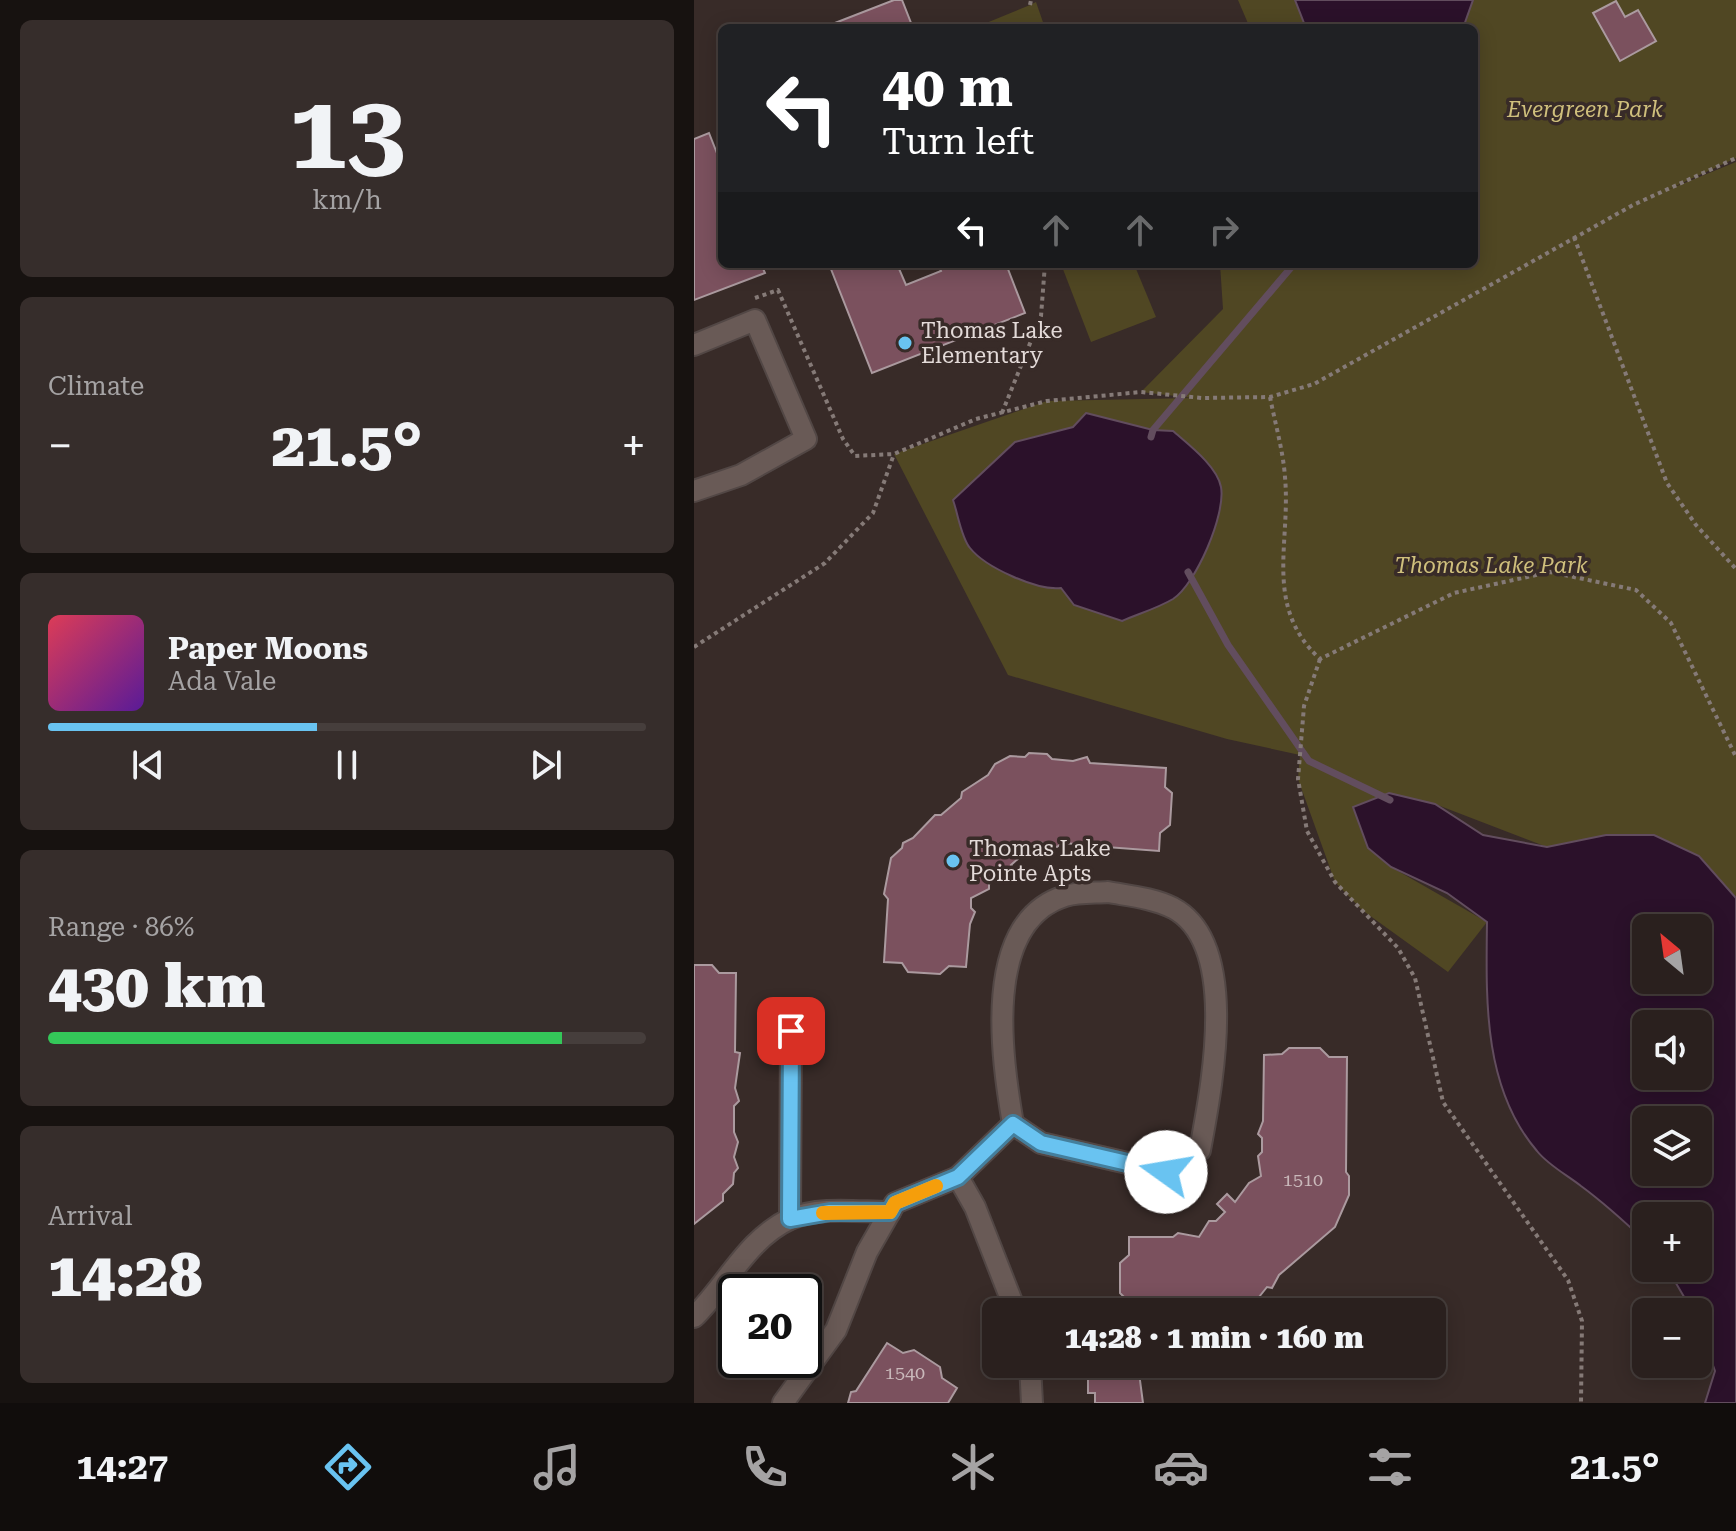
<!DOCTYPE html>
<meta charset="utf-8">
<style>
:root{--surface:#2a201e;--page:#362d2b;--text:#f1f3f6;--muted:#a5a3a4;--line:#463e3c;--accent:#69c3f1}
body{margin:0;font-family:"Roboto Serif",serif;background:var(--page);color:var(--text);height:100vh;display:flex;flex-direction:column;font-size:30px;white-space:nowrap}
*{box-sizing:border-box;margin:0}
p{font-size:26px;color:var(--muted)}
.icon{flex:none;width:44px;height:44px;fill:none;stroke:currentColor;stroke-width:2;stroke-linecap:round;stroke-linejoin:round}
.map{position:relative;flex:1;overflow:hidden}
.sheet{display:flex;flex-direction:column;gap:20px;padding:20px;background:#171210;width:694px}
.sheet>*{flex:none}
.banner{position:absolute;left:24px;top:24px;width:760px;height:244px;border-radius:12px;box-shadow:0 4px 20px #0003,0 0 0 2px var(--line);background:#202124;color:#fff;overflow:hidden}
.needle{width:52px;rotate:331deg}
.buttons{position:absolute;left:938px;top:914px;display:grid;gap:16px}
.buttons a{display:grid;place-items:center;width:80px;height:80px;border-radius:12px;background:var(--surface);box-shadow:0 4px 20px #0003,0 0 0 2px var(--line);font-size:40px}
.speed{position:absolute;left:24px;top:1274px;display:flex;gap:16px;font-size:40px;font-weight:700;text-align:center}
.speed>*{display:grid;place-content:center;width:104px;height:104px;border-radius:50%;background:var(--surface);box-shadow:0 4px 20px #0003,0 0 0 2px var(--line);line-height:1}
.speed .limit{border:4px solid #111;border-radius:12px;background:#fff;color:#111}
.pin{position:absolute;display:grid;place-items:center;width:68px;height:68px;color:#fff;margin:-34px;border-radius:16px;box-shadow:0 4px 12px #0006}
.me{position:absolute;width:88px;margin:-44px;rotate:283deg;stroke-linejoin:round;filter:drop-shadow(0 0 6px #0008)}
.turn{display:flex;align-items:center;gap:28px;height:168px;padding:0 32px;font-size:36px}
.turn .icon{width:104px;height:104px;stroke-width:2.5}
.turn b{display:block;font-size:56px;line-height:68px}
.lanes{display:flex;align-items:center;height:76px;padding:0 32px;background:#0003;justify-content:center;gap:40px;direction:ltr}
.lanes .off{opacity:.35}
.big{font-size:60px;font-weight:800;line-height:1.1}
.sheet .tile{flex:1;display:flex;flex-direction:column;justify-content:center;gap:12px;min-width:0;padding:0 28px;border-radius:12px;background:var(--page)}
.sheet .dial{align-items:center;gap:0}
.dial b{font-size:104px;line-height:1}
.song{display:flex;align-items:center;gap:24px}
.cover{width:96px;height:96px;border-radius:12px;background:linear-gradient(135deg,hsl(350 70% 55%),hsl(270 70% 35%))}
.played{height:8px;border-radius:4px;background:linear-gradient(90deg,var(--accent) 45%,var(--line) 45%)}
.keys{display:flex;justify-content:space-around;direction:ltr}
.heat{display:flex;justify-content:space-between;align-items:center;font-size:44px;direction:ltr}
.charge{height:12px;border-radius:6px;background:linear-gradient(90deg,#34c759 86%,var(--line) 0)}
.trip{position:absolute;left:288px;top:1298px;width:464px;height:80px;border-radius:12px;background:var(--surface);box-shadow:0 4px 20px #0003,0 0 0 2px var(--line);font-weight:800;line-height:80px;text-align:center}
.tabs{display:flex;height:128px;justify-content:space-around;align-items:center;background:#110d0c;color:var(--muted)}
.tabs .icon{width:56px;height:56px}
.tabs .selected{color:var(--accent)}
.tabs b{font-size:36px;color:var(--text)}
main{display:flex;flex:1;min-height:0}
.map>svg:first-child{display:block}
.green{fill:#504723}
.water{fill:#2b112a;stroke:#624d5e;stroke-width:2;fill-rule:evenodd}
.lines{fill:none;stroke-linecap:round;stroke-linejoin:round}
.stream{stroke:#624d5e;stroke-width:7}
.building{fill:#7b515e;stroke:#ab9a9f;stroke-width:2}
.minor-casing{stroke:#524745;stroke-width:24}
.path{stroke:#857a77;stroke-width:4;stroke-dasharray:4 4;stroke-linecap:butt}
.minor{stroke:#695a56;stroke-width:20}
.route-casing{stroke:#447f9d;stroke-width:20}
.route{stroke:#69c3f1;stroke-width:14}
.slow{stroke:#f59e0b;stroke-width:14}
.poi-dot{fill:#69c3f1;stroke:#382b28;stroke-width:3}
.labels{text-anchor:middle;dominant-baseline:central;stroke-width:7;stroke-linejoin:round;paint-order:stroke}
.number-label{font-size:18px;fill:#c9b8ba}
.park-label{font-size:22px;font-style:italic;fill:#cfbf7c;stroke:#382b28}
.poi-label{font-size:22px;fill:#e3dad8;stroke:#382b28;text-anchor:start}
</style>
<main>
<section class="sheet">
<div class="tile dial"><b>13</b><p>km/h</p></div>
<div class="tile"><p>Climate</p>
<div class="heat"><a>−</a><b class="big">21.5°</b><a>+</a></div>
</div>
<div class="tile">
<div class="song"><i class="cover"></i><div><b>Paper Moons</b><p>Ada Vale</p></div></div>
<div class="played"></div>
<div class="keys"><svg class="icon" aria-label="previous" viewBox="0 0 24 24"><path d="M18 5L8 12l10 7zM5 5v14"/></svg><svg class="icon" aria-label="pause" viewBox="0 0 24 24"><path d="M8 5v14M16 5v14"/></svg><svg class="icon" aria-label="next" viewBox="0 0 24 24"><path d="M6 5l10 7-10 7zM19 5v14"/></svg></div>
</div>
<div class="tile"><p>Range · 86%</p><b class="big">430 km</b><div class="charge"></div></div>
<div class="tile"><p>Arrival</p><b class="big">14:28</b></div>
</section>
<div class="map">
<svg width="1042" height="1403" viewBox="0 0 1042 1403">
<rect width="100%" height="100%" fill="#382b28"/>
<g class="green">
<polygon points="544,0 1042,0 1042,158 971,191 1042,162 1042,898 1005,856 853,847 741,804 697,867 793,922 754,972 668,910 641,882 604,779 606,755 533,739 314,675 200,454 353,401 499,398 447,392 529,309 526,264 780,264 780,28 556,28"/>
<polygon points="342,2 351,28 280,28 336,5"/>
<polygon points="367,264 440,264 462,317 397,342"/>
</g>
<g class="water">
<polygon points="601,0 779,0 769,28 612,28"/>
<path d="M392,413l67,17 20,1c16,14 44,35 48,56 5,27 -25,97 -48,112 -15,9 -35,15 -51,22l-48,-16 -13,-17c-24,3 -76,-21 -91,-40 -9,-11 -12,-34 -17,-48l62,-58 58,-15z"/>
<path d="M695,793l46,11 48,31 64,12 59,-12h48l45,21 37,42v505h-31l10,-32 -17,-48v-11h-5l-26,-44h31v-52h-52v26c-21,-20 -42,-39 -65,-56 -14,-11 -33,-21 -44,-35 -54,-63 -51,-151 -50,-229l-40,-29 -56,-26 -23,-19 -15,-41zM952,928h52v52h-52zM952,1024h52v52h-52zM952,1120h52v52h-52z"/>
</g>
<g class="lines">
<g class="stream">
<polyline points="457,437 459,430 600,264"/>
<polyline points="494,572 534,645 615,761 696,800"/>
</g>
</g>
<g class="building">
<polygon points="200,0 208,0 219,28 128,28"/>
<polygon points="922,1 931,17 944,10 962,41 926,61 899,13"/>
<polygon points="15,133 28,166 28,264 67,264 71,273 0,300 0,139"/>
<polygon points="135,264 203,264 212,285 247,271 244,264 312,264 331,313 178,373"/>
<polygon points="335,753 353,754 358,759 379,761 393,757 396,763 472,768 471,787 478,793 476,825 466,833 465,851 399,846 386,848 382,844 368,843 363,847 345,842 332,858 326,857 317,865 323,873 313,882 306,875 295,884 295,889 277,898 277,908 281,912 276,924 272,967 255,966 246,974 214,972 208,963 190,962 194,899 190,894 197,858 208,848 209,843 219,838 241,815 247,815 267,798 268,792 294,775 301,764 316,756 331,757"/>
<polygon points="0,965 18,965 25,973 42,973 41,1052 46,1053 41,1088 45,1101 40,1106 40,1132 44,1142 40,1157 44,1168 40,1173 39,1184 29,1194 29,1201 0,1224"/>
<polygon points="595,1048 626,1048 635,1057 653,1057 652,1172 655,1176 655,1195 641,1227 585,1275 578,1288 573,1287 553,1312 433,1312 433,1300 426,1293 426,1263 435,1255 435,1237 479,1237 484,1233 505,1237 515,1221 522,1221 531,1212 523,1204 533,1194 541,1202 555,1183 567,1176 564,1156 568,1152 568,1138 564,1134 569,1121 570,1055 588,1054"/>
<polygon points="193,1343 209,1353 220,1350 246,1367 248,1378 263,1388 254,1403 154,1403 157,1392 162,1391"/>
<polygon points="394,1364 458,1364 457,1373 445,1373 449,1403 401,1403 401,1393 394,1393"/>
</g>
<g class="lines">
<g class="minor-casing">
<g id="minor">
<polyline points="0,345 61,320 112,439 47,475 0,491"/>
<path d="M414,892c22,4 45,6 65,16 68,36 38,181 27,242l-34,22 -125,-29 -28,-19c-11,-65 -32,-202 52,-228 13,-4 30,-3 43,-4z"/>
<polyline points="264,1177 281,1207 322,1312"/>
<polyline points="96,1219 97,1031"/>
<path d="M0,1317c32,-31 54,-79 96,-98 29,-13 69,-7 100,-7"/>
<polyline points="336,1364 338,1403"/>
<polyline points="89,1403 142,1330 173,1252 201,1203 264,1177 319,1124"/>
</g>
</g>
<g class="path">
<polyline points="336,5 337,0"/>
<polyline points="880,237 973,483 1002,525 1042,569"/>
<polyline points="61,298 84,290 149,439 161,456 200,454 282,419 353,401 447,392 508,398 576,397 620,384 939,205 1042,158"/>
<path d="M576,397c5,26 13,53 15,80 6,67 -22,129 35,182l134,-66 96,-21 86,18 35,33 65,134"/>
<polyline points="308,413 347,316 351,264"/>
<polyline points="0,647 131,563 179,513 200,454"/>
<polyline points="626,659 610,706 604,779 613,831 641,882 704,948 721,978 749,1102 874,1280 888,1321 887,1403"/>
</g>
<use href="#minor" class="minor"/>
</g>
<g class="lines">
<g class="route-casing">
<polyline id="route" points="97,1031 96,1219 136,1212 196,1212 201,1203 264,1177 319,1124 347,1143 472,1172"/>
</g>
<use href="#route" class="route"/>
<polyline class="slow" points="129,1213 196,1212 201,1203 242,1186"/>
</g>
<g class="poi-dot">
<circle cx="211" cy="343" r="8"/>
<circle cx="259" cy="861" r="8"/>
</g>
<g class="labels">
<g class="number-label">
<text x="609" y="1179">1510</text>
<text x="211" y="1372">1540</text>
</g>
<g class="park-label">
<text x="891" y="109">Evergreen Park</text>
<text x="797" y="565">Thomas Lake Park</text>
</g>
<g class="poi-label">
<text x="227" y="330">Thomas Lake<tspan x="227" dy="25">Elementary</tspan></text>
<text x="275" y="848">Thomas Lake<tspan x="275" dy="25">Pointe Apts</tspan></text>
</g>
</g>
</svg>
<div class="buttons">
<a><svg class="needle" viewBox="-14 -14 28 28"><path d="M0-13l5 13h-10z" fill="#e53935"/><path d="M0 13l5-13h-10z" fill="#a5a3a4"/></svg></a>
<a><svg class="icon" aria-label="sound" viewBox="0 0 24 24"><path d="M4 9h4l5-4v14l-5-4H4zM17 9q2 3 0 6"/></svg></a>
<a><svg class="icon" aria-label="layers" viewBox="0 0 24 24"><path d="M12 4l9 5-9 5-9-5zM3 14l9 5 9-5"/></svg></a>
<a>+</a>
<a>−</a>
</div>
<div class="speed"><div class="limit">20</div></div>
<div class="pin" style="left:97px;top:1031px;background:#d93025"><svg class="icon" aria-label="arrive" viewBox="0 0 24 24"><path d="M6 21V4h12l-3 4 3 4H6"/></svg></div>
<svg class="me" style="left:472px;top:1172px" viewBox="-20 -20 40 40"><circle r="19" fill="#fff"/><path d="M0-13L10 11 0 6-10 11z" fill="#69c3f1"/></svg>
<div class="trip">14:28 · 1 min · 160 m</div>
<div class="banner">
<div class="turn"><svg class="icon" aria-label="left" viewBox="0 0 24 24"><path d="M17 20v-9H6M10 6l-5 5 5 5"/></svg><div><b>40 m</b>Turn left</div></div>
<div class="lanes"><svg class="icon" aria-label="left" viewBox="0 0 24 24"><path d="M17 20v-9H6M10 6l-5 5 5 5"/></svg><svg class="icon off" aria-label="ahead" viewBox="0 0 24 24"><path d="M12 20V5M6 11l6-6 6 6"/></svg><svg class="icon off" aria-label="ahead" viewBox="0 0 24 24"><path d="M12 20V5M6 11l6-6 6 6"/></svg><svg class="icon off" aria-label="right" viewBox="0 0 24 24"><path d="M7 20v-9h11M14 6l5 5-5 5"/></svg></div>
</div>
</div>
</main>
<nav class="tabs">
<b>14:27</b>
<svg class="icon selected" aria-label="directions" viewBox="0 0 24 24"><path d="M12 3l9 9-9 9-9-9zM9 14v-3h6M13 9l2 2-2 2"/></svg>
<svg class="icon" aria-label="music" viewBox="0 0 24 24"><path d="M9 18V5l10-2v13"/><circle cx="6" cy="18" r="3"/><circle cx="16" cy="16" r="3"/></svg>
<svg class="icon" aria-label="phone" viewBox="0 0 24 24"><path d="M5 4h4l2 5-3 2q2 4 5 5l2-3 5 2v4C11 20 4 13 5 4z"/></svg>
<svg class="icon" aria-label="climate" viewBox="0 0 24 24"><path d="M12 3v18M4 7l16 10M4 17L20 7"/></svg>
<svg class="icon" aria-label="car" viewBox="0 0 24 24"><path d="M5 17H2v-5l4-1 3-4h7l3 4 3 1v5h-3M9 17h6M6 11h13"/><circle cx="7" cy="17" r="2"/><circle cx="17" cy="17" r="2"/></svg>
<svg class="icon" aria-label="filters" viewBox="0 0 24 24"><path d="M4 7h16M4 17h16"/><circle cx="9" cy="7" r="2"/><circle cx="15" cy="17" r="2"/></svg>
<b>21.5°</b>
</nav>
